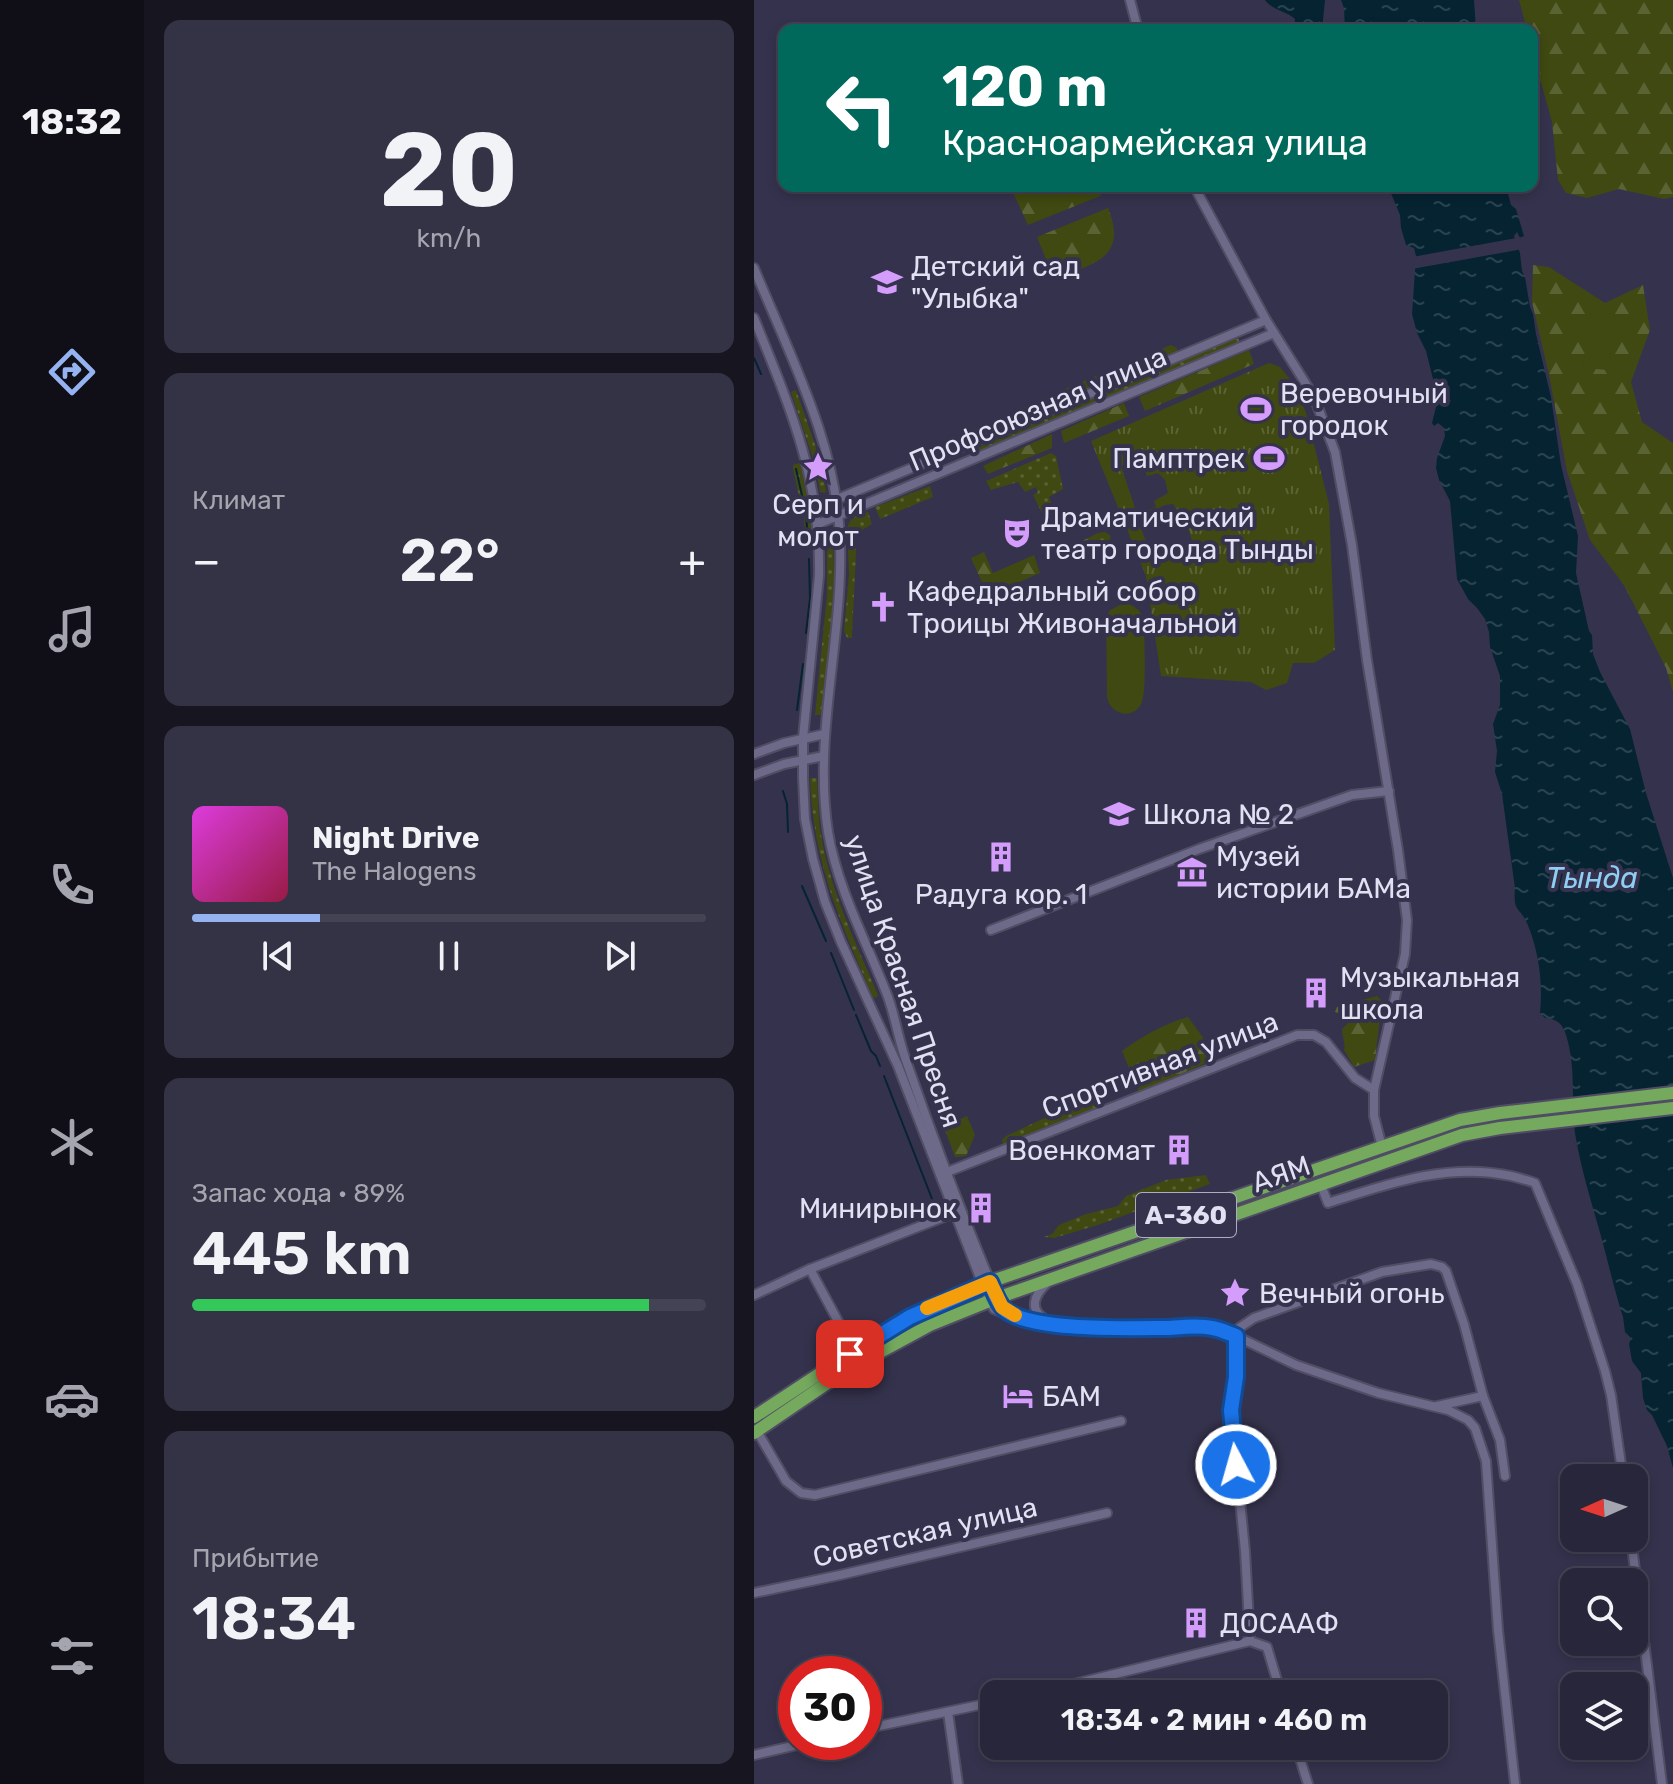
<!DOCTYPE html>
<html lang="ru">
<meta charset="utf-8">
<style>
:root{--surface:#28263a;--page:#343245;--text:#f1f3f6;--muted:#a5a5af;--line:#444354;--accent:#95b2f1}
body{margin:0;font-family:Rubik,sans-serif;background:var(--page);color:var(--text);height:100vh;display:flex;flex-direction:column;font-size:30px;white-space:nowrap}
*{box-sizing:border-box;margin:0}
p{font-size:26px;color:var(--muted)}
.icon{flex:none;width:44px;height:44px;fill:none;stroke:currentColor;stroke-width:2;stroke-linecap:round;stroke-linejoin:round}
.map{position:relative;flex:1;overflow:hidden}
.details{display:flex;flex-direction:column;gap:20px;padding:20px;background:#161520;width:610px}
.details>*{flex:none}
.top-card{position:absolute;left:24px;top:24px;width:760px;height:168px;border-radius:16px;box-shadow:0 4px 12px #0003,0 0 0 2px var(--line);background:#00695c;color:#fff;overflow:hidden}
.needle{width:52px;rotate:267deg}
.tools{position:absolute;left:806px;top:1464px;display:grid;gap:16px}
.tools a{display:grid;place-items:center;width:88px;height:88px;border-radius:16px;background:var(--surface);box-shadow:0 4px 12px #0003,0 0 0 2px var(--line);font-size:40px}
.speed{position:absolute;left:24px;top:1656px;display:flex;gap:16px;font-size:40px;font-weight:700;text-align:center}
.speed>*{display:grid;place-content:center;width:104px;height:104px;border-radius:50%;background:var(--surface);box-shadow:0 4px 12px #0003,0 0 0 2px var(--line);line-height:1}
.speed .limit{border:12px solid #d22;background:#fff;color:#111}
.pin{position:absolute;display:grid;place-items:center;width:68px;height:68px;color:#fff;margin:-34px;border-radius:16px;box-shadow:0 4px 12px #0006}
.me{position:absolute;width:88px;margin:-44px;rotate:354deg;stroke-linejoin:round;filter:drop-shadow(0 0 6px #0008)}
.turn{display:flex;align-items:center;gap:28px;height:168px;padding:0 32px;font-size:36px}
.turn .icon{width:104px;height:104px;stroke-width:2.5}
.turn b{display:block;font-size:56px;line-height:68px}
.big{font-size:60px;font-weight:600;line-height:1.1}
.details .tile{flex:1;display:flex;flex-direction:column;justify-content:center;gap:12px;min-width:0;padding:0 28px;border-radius:16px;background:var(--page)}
.details .dial{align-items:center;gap:0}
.dial b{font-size:104px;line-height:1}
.song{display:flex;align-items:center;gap:24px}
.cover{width:96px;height:96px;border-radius:12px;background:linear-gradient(135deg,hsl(300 70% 55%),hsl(340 70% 35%))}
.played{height:8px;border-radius:4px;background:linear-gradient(90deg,var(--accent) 25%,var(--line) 25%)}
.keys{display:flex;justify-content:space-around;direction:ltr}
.heat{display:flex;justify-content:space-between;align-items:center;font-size:44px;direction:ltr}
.charge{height:12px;border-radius:6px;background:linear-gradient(90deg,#34c759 89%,var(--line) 0)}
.trip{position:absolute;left:226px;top:1680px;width:468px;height:80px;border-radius:16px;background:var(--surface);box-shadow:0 4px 12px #0003,0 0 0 2px var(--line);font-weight:600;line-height:80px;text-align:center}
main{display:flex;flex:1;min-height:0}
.tabs{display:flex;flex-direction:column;width:144px;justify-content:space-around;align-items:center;background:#100f17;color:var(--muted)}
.tabs .icon{width:56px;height:56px}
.tabs .selected{color:var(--accent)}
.tabs b{font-size:36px;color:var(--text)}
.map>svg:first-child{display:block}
.grass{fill:url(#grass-dots)}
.forest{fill:url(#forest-firs)}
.park{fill:url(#park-tufts);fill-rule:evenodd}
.garden{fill:#3f4911}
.water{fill:url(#water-ripples)}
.pier{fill:#35324d}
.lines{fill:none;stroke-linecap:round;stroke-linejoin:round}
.stream{stroke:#062332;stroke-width:2}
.minor-casing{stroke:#504d64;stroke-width:12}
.highway-casing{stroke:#504d64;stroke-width:16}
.minor{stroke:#6d6a89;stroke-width:8}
.highway{stroke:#74a95e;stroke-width:12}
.route-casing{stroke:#114b97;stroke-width:20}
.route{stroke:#1a73e8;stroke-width:14}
.slow{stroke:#f59e0b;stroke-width:14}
.labels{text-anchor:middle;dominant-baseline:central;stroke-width:8;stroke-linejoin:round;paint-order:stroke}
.shield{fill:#35324d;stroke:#aeacc1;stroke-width:2}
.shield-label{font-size:26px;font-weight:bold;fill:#e2e1f3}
.poi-label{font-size:28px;fill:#e2e1f3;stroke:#35324d;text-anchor:start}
.street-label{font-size:28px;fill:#e2e1f3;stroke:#35324d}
.water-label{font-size:30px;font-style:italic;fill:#8ecef4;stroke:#35324d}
</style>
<main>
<nav class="tabs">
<b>18:32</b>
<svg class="icon selected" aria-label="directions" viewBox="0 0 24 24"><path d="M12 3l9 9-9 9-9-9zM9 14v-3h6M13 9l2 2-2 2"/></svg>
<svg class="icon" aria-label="music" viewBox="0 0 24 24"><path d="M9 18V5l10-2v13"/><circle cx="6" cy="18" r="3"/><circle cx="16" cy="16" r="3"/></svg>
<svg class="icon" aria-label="phone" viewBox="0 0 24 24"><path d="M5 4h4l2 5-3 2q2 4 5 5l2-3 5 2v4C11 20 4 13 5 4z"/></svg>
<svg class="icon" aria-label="climate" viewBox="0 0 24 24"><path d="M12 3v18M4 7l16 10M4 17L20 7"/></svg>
<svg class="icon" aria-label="car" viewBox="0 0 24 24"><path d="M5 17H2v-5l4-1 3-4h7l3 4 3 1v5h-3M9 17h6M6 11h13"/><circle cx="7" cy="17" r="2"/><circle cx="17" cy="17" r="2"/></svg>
<svg class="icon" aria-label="filters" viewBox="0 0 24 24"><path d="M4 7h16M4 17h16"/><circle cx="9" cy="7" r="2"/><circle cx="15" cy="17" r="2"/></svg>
</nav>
<section class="details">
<div class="tile dial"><b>20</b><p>km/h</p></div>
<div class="tile"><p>Климат</p>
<div class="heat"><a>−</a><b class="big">22°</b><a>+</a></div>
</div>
<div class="tile">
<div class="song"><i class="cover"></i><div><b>Night Drive</b><p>The Halogens</p></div></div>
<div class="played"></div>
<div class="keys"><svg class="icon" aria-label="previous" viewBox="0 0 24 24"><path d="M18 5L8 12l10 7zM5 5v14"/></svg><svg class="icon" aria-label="pause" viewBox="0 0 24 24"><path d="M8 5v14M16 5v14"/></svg><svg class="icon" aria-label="next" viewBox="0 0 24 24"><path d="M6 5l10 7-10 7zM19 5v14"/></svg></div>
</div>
<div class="tile"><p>Запас хода · 89%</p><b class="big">445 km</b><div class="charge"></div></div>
<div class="tile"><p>Прибытие</p><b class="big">18:34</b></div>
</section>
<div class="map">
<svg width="919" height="1784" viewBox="0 0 919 1784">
<defs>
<pattern id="grass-dots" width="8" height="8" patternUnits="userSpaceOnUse" patternTransform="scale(2)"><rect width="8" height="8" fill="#3f4911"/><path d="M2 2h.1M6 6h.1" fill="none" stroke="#5a6334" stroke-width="1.8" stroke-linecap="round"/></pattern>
<pattern id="forest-firs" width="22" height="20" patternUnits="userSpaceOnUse" patternTransform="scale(2)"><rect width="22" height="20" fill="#3f4911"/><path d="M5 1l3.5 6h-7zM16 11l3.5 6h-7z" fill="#5a6334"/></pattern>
<pattern id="park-tufts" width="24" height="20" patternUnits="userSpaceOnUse" patternTransform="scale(2)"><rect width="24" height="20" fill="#3f4911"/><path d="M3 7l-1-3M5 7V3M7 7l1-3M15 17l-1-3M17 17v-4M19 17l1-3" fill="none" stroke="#5a6334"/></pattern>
<pattern id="water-ripples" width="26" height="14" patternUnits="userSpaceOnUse" patternTransform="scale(2)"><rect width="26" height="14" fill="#062332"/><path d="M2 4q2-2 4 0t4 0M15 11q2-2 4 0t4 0" fill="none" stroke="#2a4350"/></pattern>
</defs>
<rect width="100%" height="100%" fill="#35324d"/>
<g class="grass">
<polygon points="481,338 485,339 485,344 225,453 223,448"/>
<polygon points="42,390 66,459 72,491 71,493 66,492 61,464 37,392"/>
<polygon points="297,453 302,456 309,489 295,497 304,521 293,523 279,495 284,492 282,487 271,492 264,482 237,490 232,481"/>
<polygon points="46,463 57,517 60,547 55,546 52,548 50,518 39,469 39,465"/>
<polygon points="176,486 179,497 126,519 121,507"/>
<polygon points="114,512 118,524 103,533 98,635 98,638 93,638 90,631 95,574 93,528 96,521 102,516"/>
<path d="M351,532l6,4c-2,16 -24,18 -38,23h-5l-4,-3 -1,-4 3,-3 32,-16z"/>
<polygon points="76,533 79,535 80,578 78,616 67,715 61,715 73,594 73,536"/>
<path d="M56,778h7c1,18 1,38 4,56 9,56 35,109 57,161l-2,3 -3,-1c-33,-76 -60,-134 -63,-219z"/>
<polygon points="340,1095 346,1097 348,1105 249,1145 248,1140 252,1136"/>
<polygon points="452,1175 456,1184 344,1225 300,1238 290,1237 298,1234 305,1225 332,1214 364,1206 372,1196 412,1180"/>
</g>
<g class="forest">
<polygon points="765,0 919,0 919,197 910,199 865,189 833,198 812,193 804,180 798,122 787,82 778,81 778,30 773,30"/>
<polygon points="256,186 350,186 346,196 274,225"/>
<path d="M354,208c21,51 -16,56 -54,71l-17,-42z"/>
<polygon points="779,265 795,267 851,303 889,285 896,330 877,382 888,422 919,443 919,692 912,668 870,585 836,540 813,471 795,375 778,302"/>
<polygon points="417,345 423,348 423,354 308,403 303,392"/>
<polygon points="495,350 500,364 391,411 385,397"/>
<polygon points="293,398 297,407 218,441 215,431"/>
<polygon points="370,403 375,416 310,443 307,431"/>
<polygon points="298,434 298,448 234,474 229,466"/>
<polygon points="230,552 239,573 280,555 286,573 234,596 217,558"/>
<path d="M623,996l5,5 -7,59 -21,7 -10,-17c2,-6 -2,-14 -2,-21l9,-9v-3l-16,-5 2,-5z"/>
<path d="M434,1017l14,19 11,24 -74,32 -17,-41c21,-15 41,-27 66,-34z"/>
<polygon points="213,1116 221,1135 212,1156 201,1157 191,1130 193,1125"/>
</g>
<path class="park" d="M515,363l11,4 15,18 11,28 23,91 6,146 -21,13h-21l-6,20 -21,7 -15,-8 -90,-6 -15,-100 -55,-135zM387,458l6,18 11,-3 7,7 3,13 -14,8 2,6 -12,5 -4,-3 -4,2 -15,-45zM419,504l16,27 6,18 -5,4 4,8 -5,3 -4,-1 -3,-7 -21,7 -3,-4 -4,2 -17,-42 28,-14z"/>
<g class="garden">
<polygon points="836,308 861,311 855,370 829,368"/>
<path d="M370,603c10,2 17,7 20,17 0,17 3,69 -2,82 -8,19 -32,13 -35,-5l-1,-79 4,-8z"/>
</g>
<g class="water">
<path d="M511,0h60l-3,30h-28l1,-11c-9,-8 -23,-9 -30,-19z"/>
<polygon points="587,0 720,0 722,30 591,30 590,8"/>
<path d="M634,186h118l5,19 5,4 8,27 -4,2 -3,-6 -3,4 6,17 2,18 3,6 5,30 3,7 3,20 15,63 10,68 17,71 -2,37 13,58 3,4 1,19 7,18 30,57 16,64 27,85v590l-6,-22 -15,-31 -5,-5 -4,-12 -2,-25 -9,-12 -3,-17 2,-6 -6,-6 -2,-15c-8,-25 -14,-51 -21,-77 -9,-33 -20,-67 -26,-101 -6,-35 1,-69 -10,-104 -4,-12 -9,-16 -21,-17l-5,-5c3,-31 -1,-61 -13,-90 -8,-17 -14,-10 -12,-35l-13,-94 -7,-22 2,-21 -4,-27 7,-19v-29l-10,-29 -1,-15 -4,-13 -8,-11 -9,-9 -11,-20 -7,-78 -11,-21 -3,-12 1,-10 8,-22 -1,-8 -6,-5 -4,3 -2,-3 4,-16 -3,-28 -7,-28 -9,-18 -5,-19 4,-58 -2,-8 -8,-3 -5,-17 -1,-13z"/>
</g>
<polygon class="pier" points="774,236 772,239 767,242 769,249 658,269 658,257"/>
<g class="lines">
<g class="stream">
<polyline points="0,358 7,374"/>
<polyline points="42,469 52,513 54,543"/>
<polyline points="52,633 56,598 55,559"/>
<polyline points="43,710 49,664"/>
<polyline points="29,791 33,804 34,832"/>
<polyline points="48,886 72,941"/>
<polyline points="77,953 100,1010"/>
<polyline points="102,1015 117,1051 122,1056 126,1066"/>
<polyline points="130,1076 182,1209"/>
</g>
<g class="minor-casing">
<g id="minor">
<polyline points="376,0 384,30"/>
<polyline points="440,186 512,320 560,397 581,452 598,545 613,660 644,850 653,920 651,954 620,1090 620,1116 628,1147"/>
<path d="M0,268c36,88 84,178 86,275 3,97 -27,193 -12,289 10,59 39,110 60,165 8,22 11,47 20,69 27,78 57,156 89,232l5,9 13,8 41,9 32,3 124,1 24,8 60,29 82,28 70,17 20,10 7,8 11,33 12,169 17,154"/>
<path d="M0,318c36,89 67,160 65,258l-16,162v40l2,41 8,40 12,43 16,40 57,124 91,235 5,8 14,6"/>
<polyline points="62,508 512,320"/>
<polyline points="64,524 520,333"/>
<polyline points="0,754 30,743 71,734"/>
<polyline points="0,775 30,764 70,756"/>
<polyline points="237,930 445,849 598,795 635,791"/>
<polyline points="193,1172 543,1035 560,1035 572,1042 601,1078 620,1090"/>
<path d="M567,1185l7,18c59,-19 120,-41 183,-27 8,2 16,4 24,7l42,101 28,87 6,24 12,83"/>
<polyline points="56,1269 85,1323 103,1349"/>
<polyline points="0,1295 56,1269 200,1213"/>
<path d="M294,1321c-21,-11 -14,-26 0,-39"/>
<polyline points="683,1406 729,1396"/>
<polyline points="3,1431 32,1481 47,1493 61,1495 367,1421"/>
<polyline points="877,1538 908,1784"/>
<polyline points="0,1593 86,1575 353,1513"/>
<polyline points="496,1641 491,1551 477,1410 482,1377 482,1336 485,1328 500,1318 628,1272 677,1264 688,1267 692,1271 710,1324 729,1396 746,1440 751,1476"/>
<polyline points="496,1641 513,1647 527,1694"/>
<polyline points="279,1694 496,1641"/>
<polyline points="194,1712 204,1784"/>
<polyline points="110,1729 240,1702"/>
<polyline points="542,1746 554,1784"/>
<polyline points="0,1755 56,1742"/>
</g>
</g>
<g class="highway-casing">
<g id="highway">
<polyline points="0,1417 141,1324 206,1293 244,1279 706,1120 746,1113 919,1093"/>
<polyline points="0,1433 91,1371 176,1325 243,1298 708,1135 746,1128 919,1108"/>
</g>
</g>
<use href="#minor" class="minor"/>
<use href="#highway" class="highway"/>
</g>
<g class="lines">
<g class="route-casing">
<path id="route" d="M96,1354l60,-37 80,-35c4,9 7,20 14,27 26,23 129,19 165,19 14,-1 29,-3 43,0 8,1 16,5 24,8v41l-5,33 5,55"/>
</g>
<use href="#route" class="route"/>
<polyline class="slow" points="173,1308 236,1282 248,1307 261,1315"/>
</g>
<defs>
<g id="school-bare" transform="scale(2.4)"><path d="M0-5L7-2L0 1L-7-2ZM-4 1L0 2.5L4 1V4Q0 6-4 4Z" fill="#d49cfb" stroke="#35324d" stroke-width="2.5" paint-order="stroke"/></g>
<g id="stadium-bare" transform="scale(2.4)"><path d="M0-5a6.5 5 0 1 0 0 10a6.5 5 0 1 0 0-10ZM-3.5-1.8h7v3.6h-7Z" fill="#d49cfb" stroke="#35324d" stroke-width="2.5" paint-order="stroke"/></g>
<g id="sight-bare" transform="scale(2.4)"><path d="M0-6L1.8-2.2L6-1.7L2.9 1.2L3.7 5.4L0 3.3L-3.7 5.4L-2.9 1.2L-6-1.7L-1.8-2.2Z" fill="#d49cfb" stroke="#35324d" stroke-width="2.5" paint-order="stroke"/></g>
<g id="theatre-bare" transform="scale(2.4)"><path d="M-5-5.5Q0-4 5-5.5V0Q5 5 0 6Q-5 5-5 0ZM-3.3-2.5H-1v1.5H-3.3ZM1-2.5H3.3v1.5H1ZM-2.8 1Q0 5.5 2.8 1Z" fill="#d49cfb" stroke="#35324d" stroke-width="2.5" paint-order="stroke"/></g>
<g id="church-bare" transform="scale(2.4)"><path d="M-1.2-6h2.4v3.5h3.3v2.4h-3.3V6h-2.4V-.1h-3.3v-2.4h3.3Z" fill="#d49cfb" stroke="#35324d" stroke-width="2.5" paint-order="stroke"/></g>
<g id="building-bare" transform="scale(2.4)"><path d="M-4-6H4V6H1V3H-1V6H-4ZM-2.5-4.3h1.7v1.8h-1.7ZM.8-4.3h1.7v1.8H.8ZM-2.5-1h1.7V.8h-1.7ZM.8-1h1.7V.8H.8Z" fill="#d49cfb" stroke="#35324d" stroke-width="2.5" paint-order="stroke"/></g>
<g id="museum-bare" transform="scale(2.4)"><path d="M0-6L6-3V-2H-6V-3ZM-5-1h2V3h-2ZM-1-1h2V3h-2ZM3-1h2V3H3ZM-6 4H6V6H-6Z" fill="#d49cfb" stroke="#35324d" stroke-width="2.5" paint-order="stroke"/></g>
<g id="hotel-bare" transform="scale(2.4)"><path d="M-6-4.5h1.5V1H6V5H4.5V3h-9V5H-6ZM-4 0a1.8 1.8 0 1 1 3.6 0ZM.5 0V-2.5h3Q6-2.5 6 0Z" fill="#d49cfb" stroke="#35324d" stroke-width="2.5" paint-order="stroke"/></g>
</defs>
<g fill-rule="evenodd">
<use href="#school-bare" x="133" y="282"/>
<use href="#stadium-bare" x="502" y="409"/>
<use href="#stadium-bare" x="515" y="458"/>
<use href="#sight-bare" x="64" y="467"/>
<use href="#theatre-bare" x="263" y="533"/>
<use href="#church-bare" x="129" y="607"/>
<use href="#school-bare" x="365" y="814"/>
<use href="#building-bare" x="247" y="857"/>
<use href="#museum-bare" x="438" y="872"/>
<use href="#building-bare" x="562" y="993"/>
<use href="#building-bare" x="425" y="1150"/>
<use href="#building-bare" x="227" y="1208"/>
<use href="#sight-bare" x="481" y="1293"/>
<use href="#hotel-bare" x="264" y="1396"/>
<use href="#building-bare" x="442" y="1623"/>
</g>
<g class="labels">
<rect class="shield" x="382" y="1193" width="100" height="44" rx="6"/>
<g class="shield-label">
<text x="432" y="1215">А-360</text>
</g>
<g class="poi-label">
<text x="157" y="266">Детский сад<tspan x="157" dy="32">"Улыбка"</tspan></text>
<text x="526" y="393">Веревочный<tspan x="526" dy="32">городок</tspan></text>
<text x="491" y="458" text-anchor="end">Памптрек</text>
<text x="64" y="504" text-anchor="middle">Серп и<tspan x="64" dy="32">молот</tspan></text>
<text x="287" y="517">Драматический<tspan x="287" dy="32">театр города Тынды</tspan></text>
<text x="153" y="591">Кафедральный собор<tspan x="153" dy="32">Троицы Живоначальной</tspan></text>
<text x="389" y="814">Школа № 2</text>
<text x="462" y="856">Музей<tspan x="462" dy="32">истории БАМа</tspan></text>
<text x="247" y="894" text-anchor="middle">Радуга кор. 1</text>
<text x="586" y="977">Музыкальная<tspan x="586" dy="32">школа</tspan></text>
<text x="401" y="1150" text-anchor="end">Военкомат</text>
<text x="203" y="1208" text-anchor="end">Минирынок</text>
<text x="505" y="1293">Вечный огонь</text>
<text x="288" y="1396">БАМ</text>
<text x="466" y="1623">ДОСААФ</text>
</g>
<g class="street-label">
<text transform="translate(284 409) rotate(-23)">Профсоюзная улица</text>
<text transform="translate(149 981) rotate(71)">улица Красная Пресня</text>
<text transform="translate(406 1065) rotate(-21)">Спортивная улица</text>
<text transform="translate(527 1174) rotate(-19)">АЯМ</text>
<text transform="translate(171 1532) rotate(-13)">Советская улица</text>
</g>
<g class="water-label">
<text x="838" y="878">Тында</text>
</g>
</g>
</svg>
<div class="tools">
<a><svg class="needle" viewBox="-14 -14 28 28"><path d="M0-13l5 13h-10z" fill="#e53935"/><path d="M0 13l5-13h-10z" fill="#a5a5af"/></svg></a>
<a><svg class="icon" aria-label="search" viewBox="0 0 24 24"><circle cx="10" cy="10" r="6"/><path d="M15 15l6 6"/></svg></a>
<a><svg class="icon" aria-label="layers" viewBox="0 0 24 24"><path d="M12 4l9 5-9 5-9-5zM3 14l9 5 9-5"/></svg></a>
</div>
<div class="speed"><div class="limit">30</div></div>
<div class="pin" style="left:96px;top:1354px;background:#d93025"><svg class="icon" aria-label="arrive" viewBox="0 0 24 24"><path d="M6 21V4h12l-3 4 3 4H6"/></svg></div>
<svg class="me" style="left:482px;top:1465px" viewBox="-20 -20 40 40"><circle r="17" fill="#1a73e8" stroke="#fff" stroke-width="3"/><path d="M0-11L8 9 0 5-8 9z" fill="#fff"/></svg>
<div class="trip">18:34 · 2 мин · 460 m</div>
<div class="top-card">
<div class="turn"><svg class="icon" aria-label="left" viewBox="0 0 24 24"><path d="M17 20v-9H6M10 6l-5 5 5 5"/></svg><div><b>120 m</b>Красноармейская улица</div></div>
</div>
</div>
</main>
